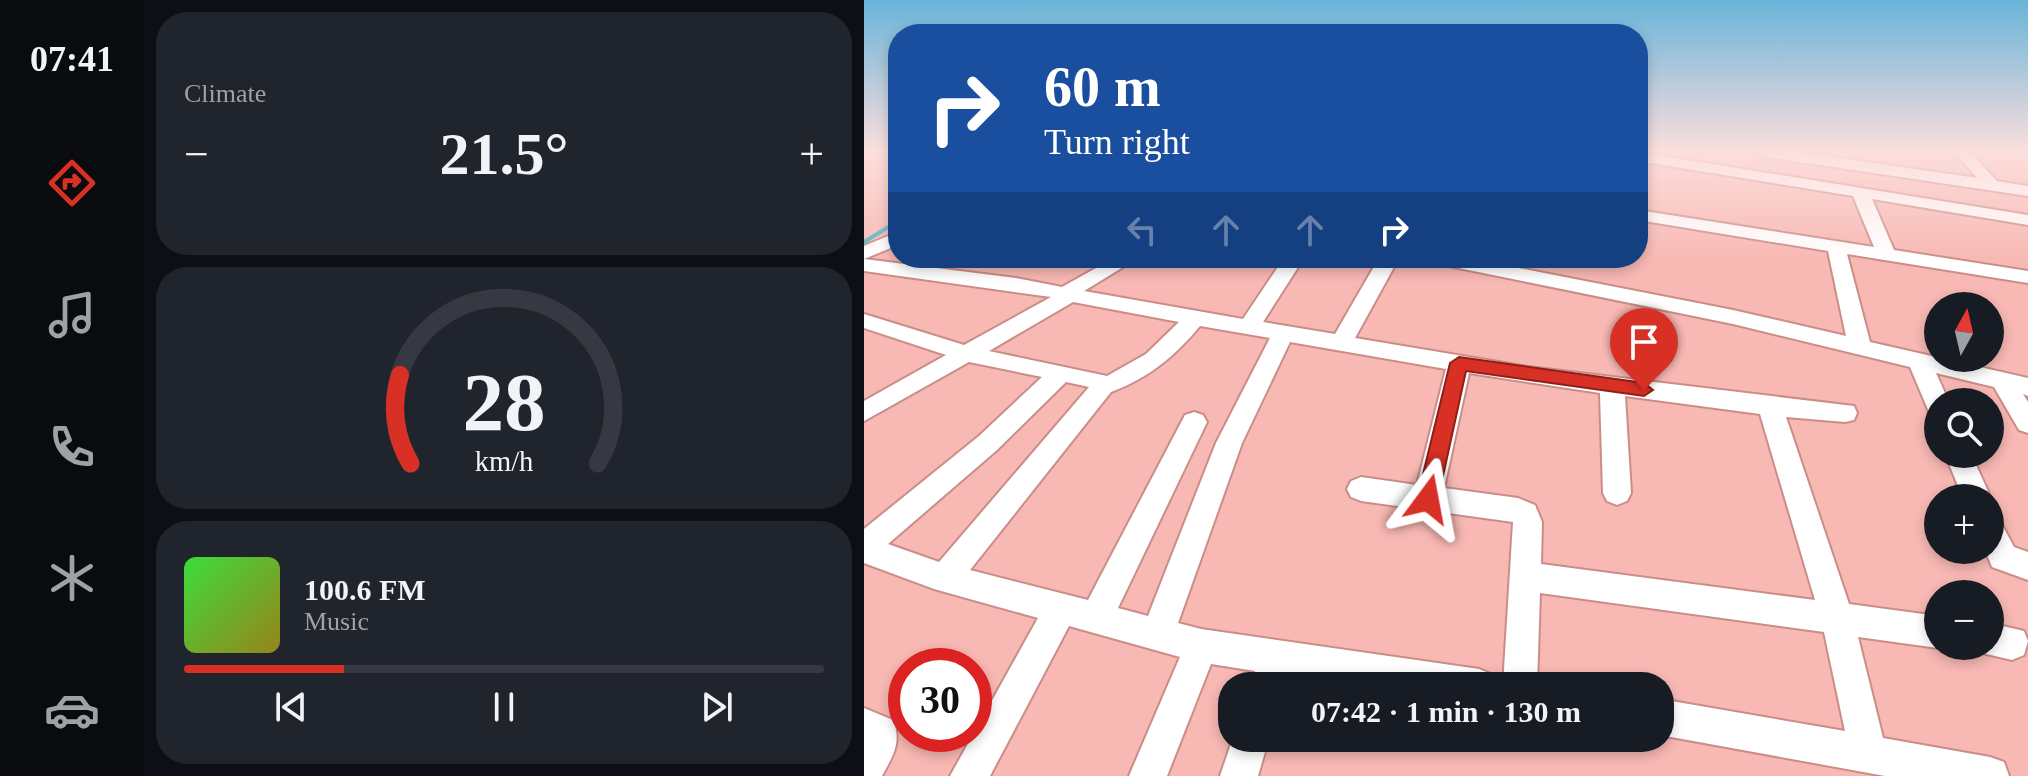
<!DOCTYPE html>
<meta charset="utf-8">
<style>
:root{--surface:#171b24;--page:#20242c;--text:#f1f3f6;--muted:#9ea1a6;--line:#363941;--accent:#d93025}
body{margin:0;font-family:"Times New Roman",serif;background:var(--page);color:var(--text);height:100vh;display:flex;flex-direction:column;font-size:30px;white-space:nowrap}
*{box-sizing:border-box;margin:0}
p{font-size:26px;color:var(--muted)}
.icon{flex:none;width:44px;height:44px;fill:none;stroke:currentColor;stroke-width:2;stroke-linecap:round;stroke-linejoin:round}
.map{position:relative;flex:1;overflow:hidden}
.side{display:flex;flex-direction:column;gap:12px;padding:12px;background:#0d0f14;width:720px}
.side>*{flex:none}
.guide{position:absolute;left:24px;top:24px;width:760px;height:244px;border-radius:32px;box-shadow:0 4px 12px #0003;background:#1a4fa0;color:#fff;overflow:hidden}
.needle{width:52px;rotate:8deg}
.fabs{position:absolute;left:1060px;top:292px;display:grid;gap:16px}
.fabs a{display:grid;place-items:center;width:80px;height:80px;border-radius:50%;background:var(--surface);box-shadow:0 4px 12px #0003;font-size:40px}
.speed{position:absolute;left:24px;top:648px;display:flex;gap:16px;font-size:40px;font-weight:700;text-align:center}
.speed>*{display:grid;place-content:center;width:104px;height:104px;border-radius:50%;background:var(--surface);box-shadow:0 4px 12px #0003;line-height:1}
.speed .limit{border:12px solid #d22;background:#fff;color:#111}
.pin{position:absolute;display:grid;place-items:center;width:68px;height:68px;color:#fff;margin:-82px -34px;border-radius:50% 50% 50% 0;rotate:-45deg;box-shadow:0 0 8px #0007}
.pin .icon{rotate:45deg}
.me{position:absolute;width:88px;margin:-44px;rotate:13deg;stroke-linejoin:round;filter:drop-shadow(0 0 6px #0008)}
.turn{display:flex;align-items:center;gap:28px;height:168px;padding:0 24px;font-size:36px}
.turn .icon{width:104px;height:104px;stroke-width:2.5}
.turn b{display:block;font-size:56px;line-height:68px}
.lanes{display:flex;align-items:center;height:76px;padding:0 24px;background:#0003;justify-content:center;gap:40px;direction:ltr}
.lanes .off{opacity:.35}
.big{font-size:60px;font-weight:700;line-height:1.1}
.side .widget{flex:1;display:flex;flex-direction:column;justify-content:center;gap:12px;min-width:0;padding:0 28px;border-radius:32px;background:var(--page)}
.side .dial{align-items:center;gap:0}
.dial svg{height:208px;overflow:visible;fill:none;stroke:var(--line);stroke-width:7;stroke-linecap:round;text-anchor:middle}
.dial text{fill:var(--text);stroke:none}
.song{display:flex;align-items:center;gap:24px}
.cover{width:96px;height:96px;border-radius:12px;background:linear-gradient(135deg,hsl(120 70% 55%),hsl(50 70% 35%))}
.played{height:8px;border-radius:4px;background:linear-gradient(90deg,var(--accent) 25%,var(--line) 25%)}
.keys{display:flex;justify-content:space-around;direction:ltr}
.heat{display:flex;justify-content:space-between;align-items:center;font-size:44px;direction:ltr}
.trip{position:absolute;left:354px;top:672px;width:456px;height:80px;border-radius:32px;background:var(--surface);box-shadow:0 4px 12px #0003;font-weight:700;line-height:80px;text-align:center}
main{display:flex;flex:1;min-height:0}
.menu{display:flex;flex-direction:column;width:144px;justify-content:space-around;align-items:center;background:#090b0e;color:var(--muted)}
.menu .icon{width:56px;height:56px}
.menu .on{color:var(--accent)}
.menu b{font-size:36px;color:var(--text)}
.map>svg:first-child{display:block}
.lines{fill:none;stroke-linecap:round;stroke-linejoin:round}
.stream{stroke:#45b5c1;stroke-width:4}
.minor-casing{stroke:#ca8d88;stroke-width:4}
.minor{fill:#fff;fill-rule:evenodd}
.route{fill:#d93025;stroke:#8d1f18;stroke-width:2}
</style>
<main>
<nav class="menu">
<b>07:41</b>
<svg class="icon on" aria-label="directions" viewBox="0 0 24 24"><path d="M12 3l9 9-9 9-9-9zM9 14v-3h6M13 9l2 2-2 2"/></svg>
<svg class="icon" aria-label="music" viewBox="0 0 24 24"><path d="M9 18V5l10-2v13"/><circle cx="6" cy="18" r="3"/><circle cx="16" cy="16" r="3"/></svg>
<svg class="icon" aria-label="phone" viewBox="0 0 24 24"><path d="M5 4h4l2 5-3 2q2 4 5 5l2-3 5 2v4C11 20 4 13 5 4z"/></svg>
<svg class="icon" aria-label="climate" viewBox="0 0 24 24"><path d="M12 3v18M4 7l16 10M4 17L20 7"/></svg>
<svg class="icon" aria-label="car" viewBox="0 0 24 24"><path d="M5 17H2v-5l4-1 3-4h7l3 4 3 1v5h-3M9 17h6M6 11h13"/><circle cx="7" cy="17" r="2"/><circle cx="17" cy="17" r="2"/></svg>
</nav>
<section class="side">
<div class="widget"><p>Climate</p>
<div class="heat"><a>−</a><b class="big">21.5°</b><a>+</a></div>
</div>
<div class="widget dial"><svg viewBox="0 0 100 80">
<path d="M14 69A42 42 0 1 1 86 69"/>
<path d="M14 69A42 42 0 0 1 10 35" stroke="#d93025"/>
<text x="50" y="56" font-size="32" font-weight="700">28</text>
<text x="50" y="72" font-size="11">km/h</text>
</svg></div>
<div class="widget">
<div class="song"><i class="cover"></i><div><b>100.6 FM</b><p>Music</p></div></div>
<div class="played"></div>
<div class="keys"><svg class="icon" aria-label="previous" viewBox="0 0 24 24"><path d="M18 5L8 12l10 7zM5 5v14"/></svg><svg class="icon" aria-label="pause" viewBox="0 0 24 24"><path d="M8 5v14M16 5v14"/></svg><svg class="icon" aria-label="next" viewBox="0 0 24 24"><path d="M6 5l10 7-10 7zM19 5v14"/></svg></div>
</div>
</section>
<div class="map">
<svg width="1164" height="776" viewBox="0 0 1164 776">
<rect width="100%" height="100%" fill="#f8b8b3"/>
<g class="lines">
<polyline class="stream" points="0,242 34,221"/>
<g class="minor-casing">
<g id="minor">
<polygon points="774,152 1164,215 1164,225 1008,199 1030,250 1164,271 1164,283 983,254 1006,342 1164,378 1164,396 1159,394 1164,402 1164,433 1155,430 1130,387 1072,373 1085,402 1074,402 1074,415 1065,412 1046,367 869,324 575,264 565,258 604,258 869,310 982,336 964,251 774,220 774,210 1010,247 989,196 774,161"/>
<polygon points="894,152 934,152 1113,178 1090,152 1106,152 1133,181 1164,186 1164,196 902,157"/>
<polygon points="34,232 34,245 0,259 0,246"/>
<path d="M250,258h24l-54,33 159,28 41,-61h20l-41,64 72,12 44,-76h20l-44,80 174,29 325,39 3,7 -3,7 -9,2 -59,-5 63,187 89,12v30h6l-6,2 -80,-11 25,101 107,19 14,5 5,14h-124l-225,-41v-36l185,32 -21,-99 -284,-39 -3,93h-34l10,-164 -152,-21 -10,-4 -4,-8 4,-8 10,-4 56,8 29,-116 -156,-27 -48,101 -64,180 23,6 278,40 12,5 5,12h-136l-72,-11 -4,11h-34l5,-15 -44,-7 -44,112h-38l51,-119 -111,-31 -79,150h-40l88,-158 -104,-29 -70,-26v-34l115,-93 63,-59 -73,-15 -105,59v-20l82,-46 -82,-27v-14l100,31 87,-48 -187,-26v-12l152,19 46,9zM209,302l106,20 -33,32 -39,22 -118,-25zM336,326l70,12 -54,105 -68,173 -30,-8 89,-186 -4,-7 -9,-3 -9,3 -97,185 -118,-30 141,-178c38,-14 64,-36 89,-66zM605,373l131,20 3,100 4,8 10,4 10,-4 4,-8 -6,-97 135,18 55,186 -274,-36 1,-42 -7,-17 -17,-7 -74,-10zM202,382l23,5 -150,175 -51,-18 109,-94z"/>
<polygon points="1081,454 1107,454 1127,498 1126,500 1099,498"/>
<polygon points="1126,517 1136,521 1150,547 1164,552 1164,580 1128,567 1121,550 1126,550"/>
<polygon points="1126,623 1160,631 1164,641 1160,655 1148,660 1114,652 1112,646 1126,646"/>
<path d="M0,708l29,12c9,22 0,36 -11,56h-18z"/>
<polygon points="369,738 405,738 394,776 356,776"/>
</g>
</g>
<use href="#minor" class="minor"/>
</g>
<linearGradient id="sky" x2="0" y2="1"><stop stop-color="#67b4d8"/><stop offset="0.58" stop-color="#fcdfdd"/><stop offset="1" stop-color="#fcdfdd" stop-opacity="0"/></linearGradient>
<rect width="1164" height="261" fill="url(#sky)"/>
<polygon class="route" points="595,357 780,383 789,390 780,396 602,371 574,499 571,505 564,508 556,505 553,499 586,363"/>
</svg>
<div class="fabs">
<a><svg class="needle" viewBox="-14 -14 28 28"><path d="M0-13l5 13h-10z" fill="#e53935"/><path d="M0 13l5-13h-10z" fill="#9ea1a6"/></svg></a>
<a><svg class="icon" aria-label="search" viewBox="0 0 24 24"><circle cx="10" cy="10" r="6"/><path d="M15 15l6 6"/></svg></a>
<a>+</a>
<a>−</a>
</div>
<div class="speed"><div class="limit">30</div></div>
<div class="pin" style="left:780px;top:390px;background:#d93025"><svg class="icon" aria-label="arrive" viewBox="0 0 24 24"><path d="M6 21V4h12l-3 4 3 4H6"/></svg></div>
<svg class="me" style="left:564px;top:499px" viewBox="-20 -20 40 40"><path d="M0-17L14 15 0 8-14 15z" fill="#d93025" stroke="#fff" stroke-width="4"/></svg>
<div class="trip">07:42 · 1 min · 130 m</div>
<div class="guide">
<div class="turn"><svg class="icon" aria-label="right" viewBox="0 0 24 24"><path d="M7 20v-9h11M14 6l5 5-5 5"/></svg><div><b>60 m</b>Turn right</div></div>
<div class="lanes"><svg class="icon off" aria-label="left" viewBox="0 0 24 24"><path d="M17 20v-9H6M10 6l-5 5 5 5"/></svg><svg class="icon off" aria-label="ahead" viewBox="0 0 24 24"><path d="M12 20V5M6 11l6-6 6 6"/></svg><svg class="icon off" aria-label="ahead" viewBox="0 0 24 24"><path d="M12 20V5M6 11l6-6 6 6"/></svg><svg class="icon" aria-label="right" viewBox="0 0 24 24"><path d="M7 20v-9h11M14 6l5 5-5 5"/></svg></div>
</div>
</div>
</main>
